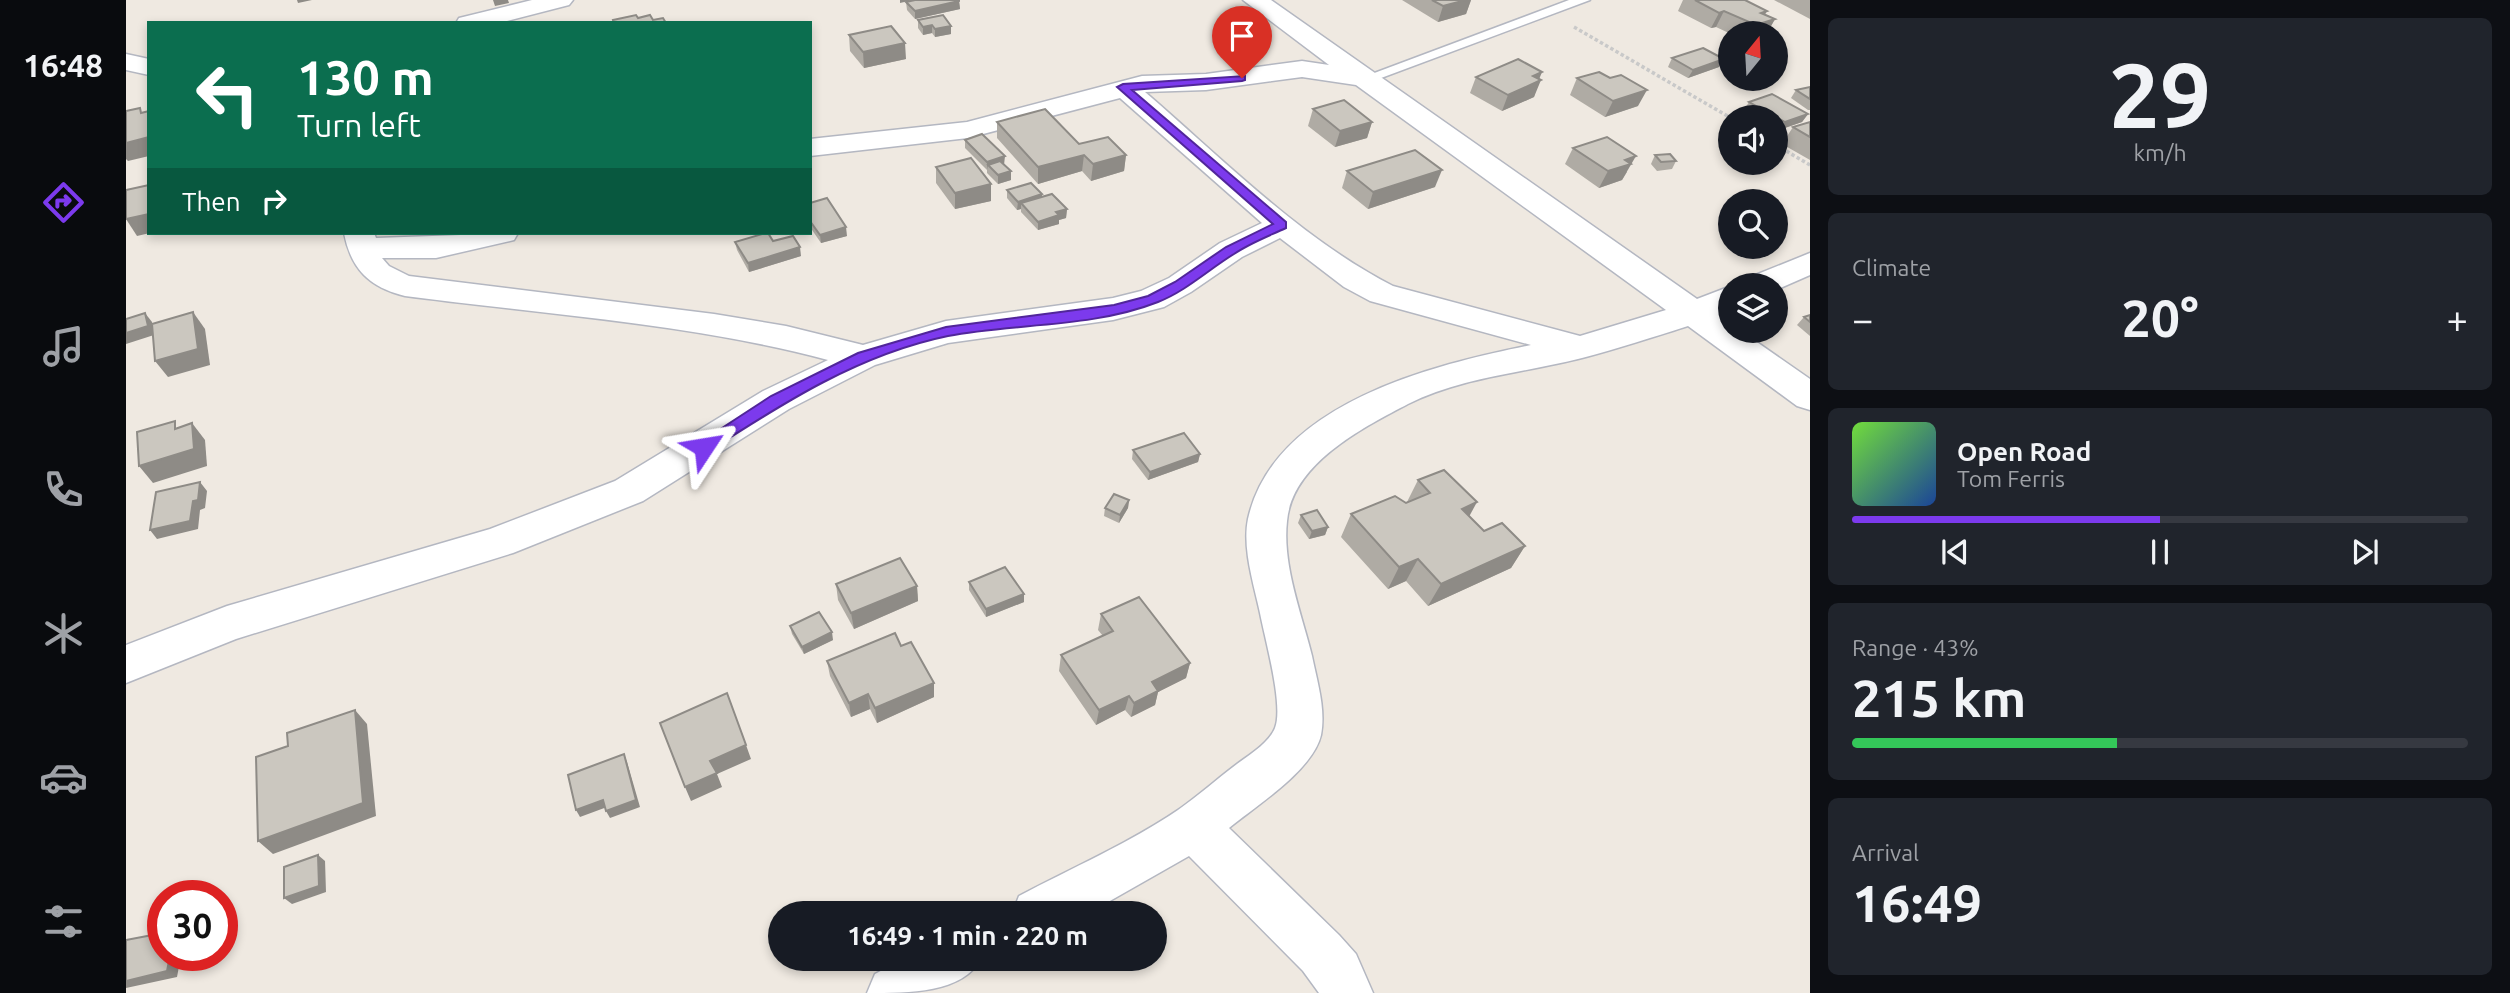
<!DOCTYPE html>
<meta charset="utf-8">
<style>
:root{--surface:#171b24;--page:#20242c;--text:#f1f3f6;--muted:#9ea1a6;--line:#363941;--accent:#7c3aed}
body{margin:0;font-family:Ubuntu,sans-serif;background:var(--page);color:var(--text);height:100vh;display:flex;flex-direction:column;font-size:26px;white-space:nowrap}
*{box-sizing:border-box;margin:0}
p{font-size:23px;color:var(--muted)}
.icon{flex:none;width:38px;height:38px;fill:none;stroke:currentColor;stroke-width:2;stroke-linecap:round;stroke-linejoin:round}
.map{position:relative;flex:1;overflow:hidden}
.drawer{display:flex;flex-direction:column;gap:18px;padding:18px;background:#0d0f14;width:700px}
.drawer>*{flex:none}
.hud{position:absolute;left:21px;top:21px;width:665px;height:214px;border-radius:0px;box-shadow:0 4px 10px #0003;background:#0b6e4f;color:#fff;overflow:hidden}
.needle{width:46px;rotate:18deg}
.buttons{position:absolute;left:1592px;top:21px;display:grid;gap:14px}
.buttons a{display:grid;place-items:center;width:70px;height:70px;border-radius:50%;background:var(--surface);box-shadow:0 4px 10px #0003;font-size:35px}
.speed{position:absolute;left:21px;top:880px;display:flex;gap:14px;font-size:35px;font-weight:700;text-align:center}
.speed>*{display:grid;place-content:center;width:91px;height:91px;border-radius:50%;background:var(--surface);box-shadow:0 4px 10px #0003;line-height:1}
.speed .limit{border:10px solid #d22;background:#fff;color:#111}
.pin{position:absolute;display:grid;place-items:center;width:60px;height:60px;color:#fff;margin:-72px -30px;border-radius:50% 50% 50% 0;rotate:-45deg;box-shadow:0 0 7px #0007}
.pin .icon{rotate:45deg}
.me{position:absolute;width:77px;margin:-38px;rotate:57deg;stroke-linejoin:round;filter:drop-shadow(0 0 5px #0008)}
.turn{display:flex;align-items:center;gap:24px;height:147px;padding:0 35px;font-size:32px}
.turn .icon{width:91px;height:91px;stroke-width:2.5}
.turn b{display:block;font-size:49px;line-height:60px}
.then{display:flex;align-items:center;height:66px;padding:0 35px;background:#0003;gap:14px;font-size:26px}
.big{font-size:52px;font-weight:600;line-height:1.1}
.drawer .widget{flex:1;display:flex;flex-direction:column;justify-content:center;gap:10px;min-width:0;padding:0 24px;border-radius:10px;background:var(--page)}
.drawer .dial{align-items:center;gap:0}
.dial b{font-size:91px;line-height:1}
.song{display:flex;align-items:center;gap:21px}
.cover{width:84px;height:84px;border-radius:10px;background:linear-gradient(135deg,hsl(100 70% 55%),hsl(220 70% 35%))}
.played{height:7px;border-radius:4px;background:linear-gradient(90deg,var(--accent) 50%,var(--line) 50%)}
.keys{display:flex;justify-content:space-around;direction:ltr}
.heat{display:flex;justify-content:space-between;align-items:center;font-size:38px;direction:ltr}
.charge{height:10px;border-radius:5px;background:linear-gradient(90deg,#34c759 43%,var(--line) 0)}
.trip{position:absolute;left:642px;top:901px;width:399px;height:70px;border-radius:35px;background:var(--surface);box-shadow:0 4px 10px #0003;font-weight:600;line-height:70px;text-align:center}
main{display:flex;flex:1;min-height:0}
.dock{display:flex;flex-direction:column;width:126px;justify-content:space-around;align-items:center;background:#090b0e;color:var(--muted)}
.dock .icon{width:49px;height:49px}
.dock .current{color:var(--accent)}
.dock b{font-size:32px;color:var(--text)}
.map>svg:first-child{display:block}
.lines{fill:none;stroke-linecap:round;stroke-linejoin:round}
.service-casing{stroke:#b4b7c1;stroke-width:3}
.minor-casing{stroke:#b4b7c1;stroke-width:3}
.path{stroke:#c9c9c9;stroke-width:3.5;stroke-dasharray:3.5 2.5;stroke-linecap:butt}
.service{fill:#fff;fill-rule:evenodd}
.minor{fill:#fff;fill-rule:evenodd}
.wall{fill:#afaba4}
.shaded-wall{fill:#8e8b86}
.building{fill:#cbc7bf;stroke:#8e8b86;stroke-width:2}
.route{fill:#7c3aed;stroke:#51269a;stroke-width:2}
</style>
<main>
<nav class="dock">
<b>16:48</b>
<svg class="icon current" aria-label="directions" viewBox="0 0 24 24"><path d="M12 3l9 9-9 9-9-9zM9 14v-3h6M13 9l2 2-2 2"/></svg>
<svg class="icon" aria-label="music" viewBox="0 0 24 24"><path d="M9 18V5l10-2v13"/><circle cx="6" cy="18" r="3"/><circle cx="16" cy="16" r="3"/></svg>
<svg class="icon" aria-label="phone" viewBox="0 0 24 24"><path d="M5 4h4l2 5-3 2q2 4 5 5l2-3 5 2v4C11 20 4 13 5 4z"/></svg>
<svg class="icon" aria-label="climate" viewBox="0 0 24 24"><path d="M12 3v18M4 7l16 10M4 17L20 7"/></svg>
<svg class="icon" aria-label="car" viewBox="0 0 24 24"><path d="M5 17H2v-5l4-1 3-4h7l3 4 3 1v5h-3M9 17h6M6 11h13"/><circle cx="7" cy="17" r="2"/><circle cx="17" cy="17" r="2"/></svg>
<svg class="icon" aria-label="filters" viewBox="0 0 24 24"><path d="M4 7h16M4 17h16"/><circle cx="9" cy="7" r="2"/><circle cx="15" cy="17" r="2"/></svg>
</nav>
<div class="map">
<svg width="1684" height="993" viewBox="0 0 1684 993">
<rect width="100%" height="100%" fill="#efe9e1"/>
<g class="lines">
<g class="service-casing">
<polygon id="service" points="1443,0 1464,0 1247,81 1235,78"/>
</g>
<g class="minor-casing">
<g id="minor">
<polygon points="406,0 447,0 443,5 373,23 330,23 333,18"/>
<path d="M1117,0h28l426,299 34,-13v24l-12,5 12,9v7h10l69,48v31l-13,-4 -109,-80c-35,11 -71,23 -106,32 -58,15 -121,19 -174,46 -46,24 -116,60 -121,117 -5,44 15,94 25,135 5,25 14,53 9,79 -8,35 -65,71 -92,93l110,107 17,19 17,39h-54l-16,-22 -114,-115 -102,58h-75l7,-18c51,-27 112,-54 159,-86 20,-14 39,-31 59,-46 12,-9 32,-21 38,-36 9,-22 -10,-89 -15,-115 -6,-28 -18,-65 -12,-94 26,-116 185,-154 283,-174l-161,-44 -26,-14 -64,-49 -38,19 -51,35 -27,15 -51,13 -165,23 -73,22 -86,44 -146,92 -130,52 -277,86 -110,44v-38l101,-39 263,-77 125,-48 148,-90 65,-31c-133,-36 -285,-46 -423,-64 -36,-9 -54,-27 -61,-63h30l2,5 142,-5 -4,7 -78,18h-54l7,8 20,10 305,38 72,12 77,19 83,-24 167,-23 28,-7 28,-13 51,-35 42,-20 -142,-125 -152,40 -158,18v-17l157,-17 175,-46 64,-2 96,-13 27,4zM1176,77l54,8 310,225 -86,26 -187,-50c-92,-47 -170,-127 -248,-194l61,-2z"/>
<polygon points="0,54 23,59 23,75 0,70"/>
<polygon points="1684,253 1684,275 1650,290 1650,285 1617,285 1622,278"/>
<path d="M777,959h78c-19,34 -71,34 -114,34l8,-19z"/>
</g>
</g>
<g class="path">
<polyline points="1448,27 1605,118"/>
<polyline points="1650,145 1684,165"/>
</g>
<use href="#service" class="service"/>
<use href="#minor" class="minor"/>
</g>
<g class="wall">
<polygon points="1276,0 1345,0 1340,14 1312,22"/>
<polygon points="1557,0 1619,0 1641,11 1639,14 1649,19 1641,33 1605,34 1590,27 1585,28 1552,11"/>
<polygon points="1648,0 1684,0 1684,19"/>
<polygon points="833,1 834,9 789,19 781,10 780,2"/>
<polygon points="792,20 825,34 809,37 806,33 797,35 792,28"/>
<polygon points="723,35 780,59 738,68 724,51"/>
<polygon points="1546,58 1593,67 1562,78 1542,67"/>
<polygon points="1350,77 1413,79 1408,97 1376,111 1344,93"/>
<polygon points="1451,78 1512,106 1479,117 1444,95"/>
<polygon points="1684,87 1684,110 1682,110 1665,98 1670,90"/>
<polygon points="1623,102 1682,114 1676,122 1653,130 1650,128 1650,117 1631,117 1618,110"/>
<polygon points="1187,109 1246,122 1241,138 1209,147 1182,126"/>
<polygon points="871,122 953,144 1000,155 998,171 965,181 956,171 912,184 871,138"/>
<polygon points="1684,122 1684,160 1656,144 1667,127"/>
<polygon points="839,140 878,165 885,171 885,180 872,184 861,173 861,170 839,148"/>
<polygon points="1447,148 1501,172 1496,180 1473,188 1439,164"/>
<polygon points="1529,155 1550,161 1546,169 1531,171 1525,164"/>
<polygon points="810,167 865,184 865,201 829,209 810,183"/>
<polygon points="1221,171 1309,187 1242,209 1216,188"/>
<polygon points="881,190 916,197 941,209 940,218 933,220 933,224 912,230 895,212 895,209 891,210 881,198"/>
<polygon points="684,203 721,236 695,243 684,227"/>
<polygon points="647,241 675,256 623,272 611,250 609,242"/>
<polygon points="1684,315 1684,336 1671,325 1678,317"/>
<polygon points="1007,450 1074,454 1072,462 1022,480 1006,459"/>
<polygon points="1292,480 1343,516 1358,531 1399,546 1385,568 1302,606 1280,581 1262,589 1215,537 1225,514 1281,502"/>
<polygon points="1003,500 1002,508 993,523 978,516 979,508"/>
<polygon points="1175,515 1202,527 1199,535 1183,539 1172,523"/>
<polygon points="843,582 898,594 898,602 860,617 843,590"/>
<polygon points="710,584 791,586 792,601 728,629 712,600"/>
<polygon points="975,614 1064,663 1060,678 1032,692 1029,705 1005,717 999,710 970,725 933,671 935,655 977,636 972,630"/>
<polygon points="664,626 707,640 678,654 666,634"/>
<polygon points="775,646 808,697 751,723 744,709 725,717 704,676 701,661"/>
</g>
<g class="shaded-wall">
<polygon points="171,0 186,0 172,3"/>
<polygon points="367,0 382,0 383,3 369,6"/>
<polygon points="774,0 787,0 774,3"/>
<polygon points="1340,0 1345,0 1340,14 1312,22 1317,6"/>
<polygon points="833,1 834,9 789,19 789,11"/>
<polygon points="1598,11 1590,27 1585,28 1593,13"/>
<polygon points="1641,11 1633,24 1649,19 1641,33 1625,33 1635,13"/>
<polygon points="806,25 806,33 797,35 797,27"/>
<polygon points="825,26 825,34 809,37 809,29"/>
<polygon points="779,43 780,59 738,68 737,52"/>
<polygon points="1598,59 1593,67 1562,78 1567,70"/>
<polygon points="1416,72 1412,82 1415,80 1408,97 1376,111 1382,95 1407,76"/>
<polygon points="1521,90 1512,106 1479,117 1487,101"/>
<polygon points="1682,114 1676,122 1653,130 1659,122"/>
<polygon points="1246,122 1241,138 1209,147 1214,131"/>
<polygon points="23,137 23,156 2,161 0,159 0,143"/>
<polygon points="958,155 956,171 912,184 912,167"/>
<polygon points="1000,155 998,171 965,181 967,164"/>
<polygon points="879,156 878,165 862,165 861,170 861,162"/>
<polygon points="1510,156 1496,180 1473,188 1482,171 1499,160"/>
<polygon points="1316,170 1309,187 1242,209 1247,192"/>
<polygon points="885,171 885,180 872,184 872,175"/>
<polygon points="865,184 865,201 829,209 829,193"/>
<polygon points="916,194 916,203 895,203 895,209 891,210 892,202"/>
<polygon points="941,209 940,218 933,220 933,224 912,230 912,222 930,212"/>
<polygon points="23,214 24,233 11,236 0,219"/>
<polygon points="720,227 721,236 695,243 694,235"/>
<polygon points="674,247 675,256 623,272 622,263"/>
<polygon points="67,312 79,329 84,365 42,377 29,361"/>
<polygon points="19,313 26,322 28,335 0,344 0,333"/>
<polygon points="66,423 79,440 81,466 27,483 13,466"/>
<polygon points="1074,454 1072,462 1022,480 1024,472"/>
<polygon points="74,482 81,491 79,508 74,510 72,529 31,539 24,530 67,501"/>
<polygon points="1003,500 1002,508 993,523 994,515"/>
<polygon points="1351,502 1338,526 1336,509"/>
<polygon points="1202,527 1199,535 1183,539 1186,531"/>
<polygon points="1399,546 1385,568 1302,606 1315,584"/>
<polygon points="1292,559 1280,581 1262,589 1273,567"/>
<polygon points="791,586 792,601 728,629 725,613"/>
<polygon points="898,594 898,602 860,617 860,609"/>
<polygon points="706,632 707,640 678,654 676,647"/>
<polygon points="1064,663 1060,678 1032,692 1029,705 1005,717 1008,703 1026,682"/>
<polygon points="808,683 808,697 751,723 749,708"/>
<polygon points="742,694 744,709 725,717 723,703"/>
<polygon points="1003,696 999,710 970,725 973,710"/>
<polygon points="229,710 241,724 250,816 147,854 132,841"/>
<polygon points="620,745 625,759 591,774 596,787 565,801 559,787 584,761"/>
<polygon points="498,754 501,762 514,807 484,818 480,811"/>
<polygon points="477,800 481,807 454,817 450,810"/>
<polygon points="192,855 199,861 200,892 166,904 158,898"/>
<polygon points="44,956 55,956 51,977 0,988 0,981"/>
</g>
<g class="building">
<polygon points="789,0 833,0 833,1 789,11 780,2"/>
<polygon points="1306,0 1340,0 1317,6"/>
<polygon points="1569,0 1619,0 1641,11 1635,13 1649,19 1630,25 1598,11 1593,13"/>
<polygon points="510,15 512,18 524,15 527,20 537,18 540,23 488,23 487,20"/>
<polygon points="817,15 825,26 809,29 806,25 797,27 792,20"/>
<polygon points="765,26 779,43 737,52 723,35"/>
<polygon points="1577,48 1598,59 1567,70 1546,58"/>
<polygon points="1392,59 1416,72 1407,76 1415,80 1382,95 1350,77"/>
<polygon points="1473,72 1484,78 1495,75 1521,90 1487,101 1451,78"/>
<polygon points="1684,87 1684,99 1670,90"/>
<polygon points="1646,94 1682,114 1659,122 1623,102"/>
<polygon points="1218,100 1246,122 1214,131 1187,109"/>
<polygon points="14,108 15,113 23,111 23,137 0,143 0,111"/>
<polygon points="919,109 953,144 982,137 1000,155 967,164 958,155 912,167 871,122"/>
<polygon points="1684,122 1684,137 1667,127"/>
<polygon points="856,134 879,156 861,162 839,140"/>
<polygon points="1481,137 1510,156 1499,160 1505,164 1482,171 1447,148"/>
<polygon points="1289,150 1316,170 1247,192 1221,171"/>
<polygon points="1544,154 1550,161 1535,162 1529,155"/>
<polygon points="845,158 865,184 829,193 810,167"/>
<polygon points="874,161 885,171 872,175 862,165"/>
<polygon points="905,183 916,194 892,202 881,190"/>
<polygon points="23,185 23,214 0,219 0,190"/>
<polygon points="926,194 941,209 930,212 933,215 912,222 895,203"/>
<polygon points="701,198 720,227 694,235 684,221 684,203"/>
<polygon points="640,233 642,233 647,241 667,236 674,247 622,263 609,242"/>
<polygon points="67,312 72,349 29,361 26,324"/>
<polygon points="19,313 22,326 0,333 0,319"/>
<polygon points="1684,315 1684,322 1678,317"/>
<polygon points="49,421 49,429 66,423 68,449 13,466 11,432"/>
<polygon points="1058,433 1074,454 1024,472 1007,450"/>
<polygon points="1318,470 1351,502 1336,509 1358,531 1376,523 1399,546 1315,584 1292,559 1273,567 1225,514 1269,496 1280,503 1304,493 1292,480"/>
<polygon points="74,482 72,500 67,501 64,521 24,530 30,492"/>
<polygon points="988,494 1003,500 994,515 979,508"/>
<polygon points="1191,510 1202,527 1186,531 1175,515"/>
<polygon points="774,558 791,586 725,613 710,584"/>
<polygon points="879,567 898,594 860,609 843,582"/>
<polygon points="1013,597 1064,663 1026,682 1032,691 1008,703 1003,696 973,710 935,655 987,631 975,614"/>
<polygon points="693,612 706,632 676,647 664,626"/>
<polygon points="769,633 775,646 785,642 808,683 749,708 742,694 723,703 701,661"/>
<polygon points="601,693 620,745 584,761 591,773 559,787 534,723"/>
<polygon points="229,710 237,803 132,841 130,757 162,746 161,733"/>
<polygon points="498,754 510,800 480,811 477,800 450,810 442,775"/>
<polygon points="192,855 193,886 158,898 158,867"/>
<polygon points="37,933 37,956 44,956 41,971 0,981 0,940"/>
</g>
<path class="route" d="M1119,76v4l-3,1 -110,9 154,132v6c-17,8 -36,15 -52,26 -26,16 -48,37 -76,48 -66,26 -142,21 -210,34 -88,18 -165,67 -239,115h-10v-8l72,-47 87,-43 88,-26 168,-22 34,-9 27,-14 51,-35 47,-23 -156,-137 6,-3z"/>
</svg>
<div class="buttons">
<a><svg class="needle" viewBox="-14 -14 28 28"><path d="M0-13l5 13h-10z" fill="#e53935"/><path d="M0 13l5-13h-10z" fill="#9ea1a6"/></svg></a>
<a><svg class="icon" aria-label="sound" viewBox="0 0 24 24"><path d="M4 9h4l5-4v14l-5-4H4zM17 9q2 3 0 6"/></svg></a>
<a><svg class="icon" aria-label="search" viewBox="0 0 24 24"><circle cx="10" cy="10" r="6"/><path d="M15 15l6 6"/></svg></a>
<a><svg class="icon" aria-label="layers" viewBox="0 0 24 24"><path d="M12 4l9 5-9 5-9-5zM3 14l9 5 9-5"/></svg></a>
</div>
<div class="speed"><div class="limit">30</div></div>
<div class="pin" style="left:1116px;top:78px;background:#d93025"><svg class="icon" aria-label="arrive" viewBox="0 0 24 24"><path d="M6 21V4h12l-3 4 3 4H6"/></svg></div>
<svg class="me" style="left:578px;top:447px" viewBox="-20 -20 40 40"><path d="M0-17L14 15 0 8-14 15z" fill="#7c3aed" stroke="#fff" stroke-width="4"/></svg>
<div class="trip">16:49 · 1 min · 220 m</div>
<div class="hud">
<div class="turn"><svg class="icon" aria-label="left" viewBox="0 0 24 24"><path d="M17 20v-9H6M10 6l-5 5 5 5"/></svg><div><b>130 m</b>Turn left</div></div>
<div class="then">Then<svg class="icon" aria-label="right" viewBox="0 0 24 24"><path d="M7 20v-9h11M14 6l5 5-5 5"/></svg></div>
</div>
</div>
<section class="drawer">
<div class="widget dial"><b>29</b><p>km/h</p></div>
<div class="widget"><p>Climate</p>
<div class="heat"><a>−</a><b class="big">20°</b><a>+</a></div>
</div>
<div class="widget">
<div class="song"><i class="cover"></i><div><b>Open Road</b><p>Tom Ferris</p></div></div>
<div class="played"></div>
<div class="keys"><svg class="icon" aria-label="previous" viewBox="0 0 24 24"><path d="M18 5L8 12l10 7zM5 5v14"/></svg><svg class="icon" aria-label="pause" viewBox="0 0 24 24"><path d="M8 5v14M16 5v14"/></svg><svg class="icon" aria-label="next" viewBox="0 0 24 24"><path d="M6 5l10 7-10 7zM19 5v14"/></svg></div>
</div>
<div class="widget"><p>Range · 43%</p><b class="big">215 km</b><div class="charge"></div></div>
<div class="widget"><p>Arrival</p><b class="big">16:49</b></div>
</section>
</main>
